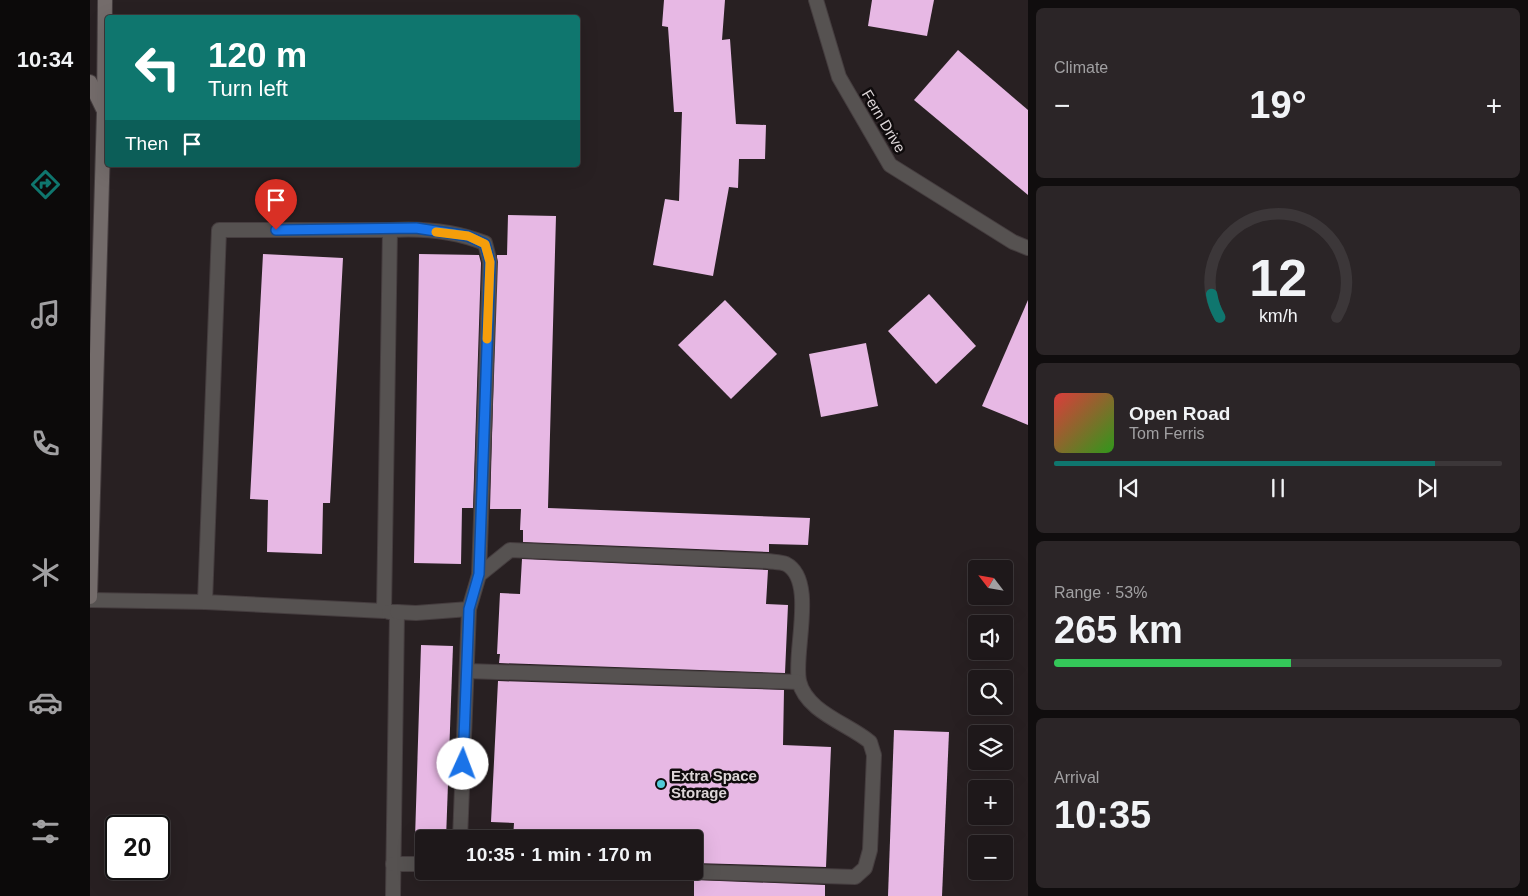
<!DOCTYPE html>
<meta charset="utf-8">
<style>
:root{--surface:#1e181a;--page:#2b2527;--text:#f1f3f6;--muted:#a1a0a2;--line:#3c3739;--accent:#0f766e}
body{margin:0;font-family:Arial,sans-serif;background:var(--page);color:var(--text);height:100vh;display:flex;flex-direction:column;font-size:19px;white-space:nowrap}
*{box-sizing:border-box;margin:0}
p{font-size:16px;color:var(--muted)}
.icon{flex:none;width:28px;height:28px;fill:none;stroke:currentColor;stroke-width:2;stroke-linecap:round;stroke-linejoin:round}
.map{position:relative;flex:1;overflow:hidden}
.drawer{display:flex;flex-direction:column;gap:8px;padding:8px;background:#100d0e;width:500px}
.drawer>*{flex:none}
.top-card{position:absolute;left:15px;top:15px;width:475px;height:152px;border-radius:5px;box-shadow:0 5px 20px #0002,0 0 0 1px var(--line);background:#0f766e;color:#fff;overflow:hidden}
.needle{width:32px;rotate:301deg}
.controls{position:absolute;left:878px;top:560px;display:grid;gap:10px}
.controls a{display:grid;place-items:center;width:45px;height:45px;border-radius:5px;background:var(--surface);box-shadow:0 5px 20px #0002,0 0 0 1px var(--line);font-size:25px}
.speed{position:absolute;left:15px;top:815px;display:flex;gap:10px;font-size:25px;font-weight:700;text-align:center}
.speed>*{display:grid;place-content:center;width:65px;height:65px;border-radius:50%;background:var(--surface);box-shadow:0 5px 20px #0002,0 0 0 1px var(--line);line-height:1}
.speed .limit{border:2px solid #111;border-radius:8px;background:#fff;color:#111}
.pin{position:absolute;display:grid;place-items:center;width:42px;height:42px;color:#fff;margin:-51px -21px;border-radius:50% 50% 50% 0;rotate:-45deg;box-shadow:0 0 5px #0007}
.pin .icon{rotate:45deg}
.me{position:absolute;width:55px;margin:-28px;rotate:2deg;stroke-linejoin:round;filter:drop-shadow(0 0 4px #0008)}
.turn{display:flex;align-items:center;gap:18px;height:105px;padding:0 20px;font-size:22px}
.turn .icon{width:65px;height:65px;stroke-width:2.5}
.turn b{display:block;font-size:35px;line-height:42px}
.then{display:flex;align-items:center;height:48px;padding:0 20px;background:#0003;gap:10px;font-size:19px}
.big{font-size:38px;font-weight:800;line-height:1.1}
.drawer .card{flex:1;display:flex;flex-direction:column;justify-content:center;gap:8px;min-width:0;padding:0 18px;border-radius:8px;background:var(--page)}
.drawer .dial{align-items:center;gap:0}
.dial svg{height:130px;overflow:visible;fill:none;stroke:var(--line);stroke-width:7;stroke-linecap:round;text-anchor:middle}
.dial text{fill:var(--text);stroke:none}
.song{display:flex;align-items:center;gap:15px}
.cover{width:60px;height:60px;border-radius:8px;background:linear-gradient(135deg,hsl(0 70% 55%),hsl(110 70% 35%))}
.played{height:5px;border-radius:2px;background:linear-gradient(90deg,var(--accent) 85%,var(--line) 85%)}
.keys{display:flex;justify-content:space-around;direction:ltr}
.heat{display:flex;justify-content:space-between;align-items:center;font-size:28px;direction:ltr}
.charge{height:8px;border-radius:4px;background:linear-gradient(90deg,#34c759 53%,var(--line) 0)}
.trip{position:absolute;left:325px;top:830px;width:288px;height:50px;border-radius:5px;background:var(--surface);box-shadow:0 5px 20px #0002,0 0 0 1px var(--line);font-weight:800;line-height:50px;text-align:center}
main{display:flex;flex:1;min-height:0}
.dock{display:flex;flex-direction:column;width:90px;justify-content:space-around;align-items:center;background:#0c0a0a;color:var(--muted)}
.dock .icon{width:35px;height:35px}
.dock .active{color:var(--accent)}
.dock b{font-size:22px;color:var(--text)}
.map>svg:first-child{display:block}
.building{fill:#e7b8e4}
.lines{fill:none;stroke-linecap:round;stroke-linejoin:round}
.service-casing{stroke:#453d3f;stroke-width:16}
.minor-casing{stroke:#453d3f;stroke-width:16}
.secondary-casing{stroke:#453d3f;stroke-width:16}
.service{stroke:#565251;stroke-width:14}
.minor{stroke:#565251;stroke-width:14}
.secondary{stroke:#746c6b;stroke-width:14}
.route-casing{stroke:#114b97;stroke-width:12}
.route{stroke:#1a73e8;stroke-width:9}
.slow{stroke:#f59e0b;stroke-width:9}
.poi-dot{fill:#52cbd9;stroke:#0f0b0c;stroke-width:2}
.labels{text-anchor:middle;dominant-baseline:central;stroke-width:5;stroke-linejoin:round;paint-order:stroke}
.street-label{font-size:15px;fill:#ddd6d8;stroke:#0f0b0c}
.poi-label{font-size:15px;font-weight:bold;fill:#ddd6d8;stroke:#0f0b0c;text-anchor:start}
</style>
<main>
<nav class="dock">
<b>10:34</b>
<svg class="icon active" aria-label="directions" viewBox="0 0 24 24"><path d="M12 3l9 9-9 9-9-9zM9 14v-3h6M13 9l2 2-2 2"/></svg>
<svg class="icon" aria-label="music" viewBox="0 0 24 24"><path d="M9 18V5l10-2v13"/><circle cx="6" cy="18" r="3"/><circle cx="16" cy="16" r="3"/></svg>
<svg class="icon" aria-label="phone" viewBox="0 0 24 24"><path d="M5 4h4l2 5-3 2q2 4 5 5l2-3 5 2v4C11 20 4 13 5 4z"/></svg>
<svg class="icon" aria-label="climate" viewBox="0 0 24 24"><path d="M12 3v18M4 7l16 10M4 17L20 7"/></svg>
<svg class="icon" aria-label="car" viewBox="0 0 24 24"><path d="M5 17H2v-5l4-1 3-4h7l3 4 3 1v5h-3M9 17h6M6 11h13"/><circle cx="7" cy="17" r="2"/><circle cx="17" cy="17" r="2"/></svg>
<svg class="icon" aria-label="filters" viewBox="0 0 24 24"><path d="M4 7h16M4 17h16"/><circle cx="9" cy="7" r="2"/><circle cx="15" cy="17" r="2"/></svg>
</nav>
<div class="map">
<svg width="938" height="896" viewBox="0 0 938 896">
<rect width="100%" height="100%" fill="#282022"/>
<g class="building">
<polygon points="574,0 635,0 632,40 640,39 646,124 676,125 675,159 649,159 648,188 639,187 623,276 563,265 575,199 589,201 592,112 584,112 578,27 572,26"/>
<polygon points="782,0 844,0 837,36 778,26"/>
<polygon points="868,50 938,110 938,195 824,100"/>
<polygon points="418,215 466,216 458,508 720,518 718,545 679,544 679,552 433,542 433,530 430,530 431,509 400,509 407,255 417,255"/>
<polygon points="173,254 253,258 240,503 233,503 232,554 177,552 178,500 160,499"/>
<polygon points="329,254 389,255 391,263 383,508 372,508 371,564 324,563"/>
<polygon points="839,294 886,346 846,384 798,331"/>
<polygon points="635,300 687,354 641,399 588,345"/>
<polygon points="938,300 938,425 892,406"/>
<polygon points="776,343 788,406 731,417 719,354"/>
<polygon points="432,559 678,570 676,604 698,605 695,673 409,663 410,654 407,654 410,593 430,594"/>
<polygon points="331,645 363,646 356,839 325,839"/>
<polygon points="408,681 694,690 693,745 741,747 736,867 604,863 604,839 423,839 424,823 401,822"/>
<polygon points="804,730 859,732 852,896 798,896"/>
<polygon points="604,880 735,885 735,896 604,896"/>
</g>
<g class="lines">
<g class="service-casing">
<g id="service">
<path d="M300,230c32,-2 65,1 95,13l5,19 -11,313"/>
<polyline points="0,600 115,602 294,611 300,230 129,230 115,602"/>
<polyline points="299,612 307,612 303,896"/>
<path d="M307,612l19,1 53,-4 10,-34 31,-25 257,11c6,1 14,1 19,3 31,16 7,89 13,117 7,31 50,43 71,61l4,13 -4,95 -5,18 -10,9 -183,-6"/>
<polyline points="377,671 709,682"/>
<polyline points="370,839 379,609"/>
<polyline points="303,864 334,864"/>
</g>
</g>
<g class="minor-casing">
<polyline id="minor" points="726,0 749,77 800,165 923,242 938,248"/>
</g>
<g class="secondary-casing">
<g id="secondary">
<polyline points="0,82 13,109"/>
<polyline points="0,597 14,112 15,0"/>
</g>
</g>
<use href="#service" class="service"/>
<use href="#minor" class="minor"/>
<use href="#secondary" class="secondary"/>
</g>
<g class="lines">
<g class="route-casing">
<polyline id="route" points="186,230 326,228 378,236 395,244 400,262 389,574 379,609 373,764"/>
</g>
<use href="#route" class="route"/>
<polyline class="slow" points="346,232 378,236 395,244 400,262 397,339"/>
</g>
<circle class="poi-dot" cx="571" cy="784" r="5"/>
<g class="labels">
<g class="street-label">
<text transform="translate(794 121) rotate(59)">Fern Drive</text>
</g>
<g class="poi-label">
<text x="581" y="775">Extra Space<tspan x="581" dy="17">Storage</tspan></text>
</g>
</g>
</svg>
<div class="controls">
<a><svg class="needle" viewBox="-14 -14 28 28"><path d="M0-13l5 13h-10z" fill="#e53935"/><path d="M0 13l5-13h-10z" fill="#a1a0a2"/></svg></a>
<a><svg class="icon" aria-label="sound" viewBox="0 0 24 24"><path d="M4 9h4l5-4v14l-5-4H4zM17 9q2 3 0 6"/></svg></a>
<a><svg class="icon" aria-label="search" viewBox="0 0 24 24"><circle cx="10" cy="10" r="6"/><path d="M15 15l6 6"/></svg></a>
<a><svg class="icon" aria-label="layers" viewBox="0 0 24 24"><path d="M12 4l9 5-9 5-9-5zM3 14l9 5 9-5"/></svg></a>
<a>+</a>
<a>−</a>
</div>
<div class="speed"><div class="limit">20</div></div>
<div class="pin" style="left:186px;top:230px;background:#d93025"><svg class="icon" aria-label="arrive" viewBox="0 0 24 24"><path d="M6 21V4h12l-3 4 3 4H6"/></svg></div>
<svg class="me" style="left:373px;top:764px" viewBox="-20 -20 40 40"><circle r="19" fill="#fff"/><path d="M0-13L10 11 0 6-10 11z" fill="#1a73e8"/></svg>
<div class="trip">10:35 · 1 min · 170 m</div>
<div class="top-card">
<div class="turn"><svg class="icon" aria-label="left" viewBox="0 0 24 24"><path d="M17 20v-9H6M10 6l-5 5 5 5"/></svg><div><b>120 m</b>Turn left</div></div>
<div class="then">Then<svg class="icon" aria-label="arrive" viewBox="0 0 24 24"><path d="M6 21V4h12l-3 4 3 4H6"/></svg></div>
</div>
</div>
<section class="drawer">
<div class="card"><p>Climate</p>
<div class="heat"><a>−</a><b class="big">19°</b><a>+</a></div>
</div>
<div class="card dial"><svg viewBox="0 0 100 80">
<path d="M14 69A42 42 0 1 1 86 69"/>
<path d="M14 69A42 42 0 0 1 9 55" stroke="#0f766e"/>
<text x="50" y="56" font-size="32" font-weight="700">12</text>
<text x="50" y="72" font-size="11">km/h</text>
</svg></div>
<div class="card">
<div class="song"><i class="cover"></i><div><b>Open Road</b><p>Tom Ferris</p></div></div>
<div class="played"></div>
<div class="keys"><svg class="icon" aria-label="previous" viewBox="0 0 24 24"><path d="M18 5L8 12l10 7zM5 5v14"/></svg><svg class="icon" aria-label="pause" viewBox="0 0 24 24"><path d="M8 5v14M16 5v14"/></svg><svg class="icon" aria-label="next" viewBox="0 0 24 24"><path d="M6 5l10 7-10 7zM19 5v14"/></svg></div>
</div>
<div class="card"><p>Range · 53%</p><b class="big">265 km</b><div class="charge"></div></div>
<div class="card"><p>Arrival</p><b class="big">10:35</b></div>
</section>
</main>
